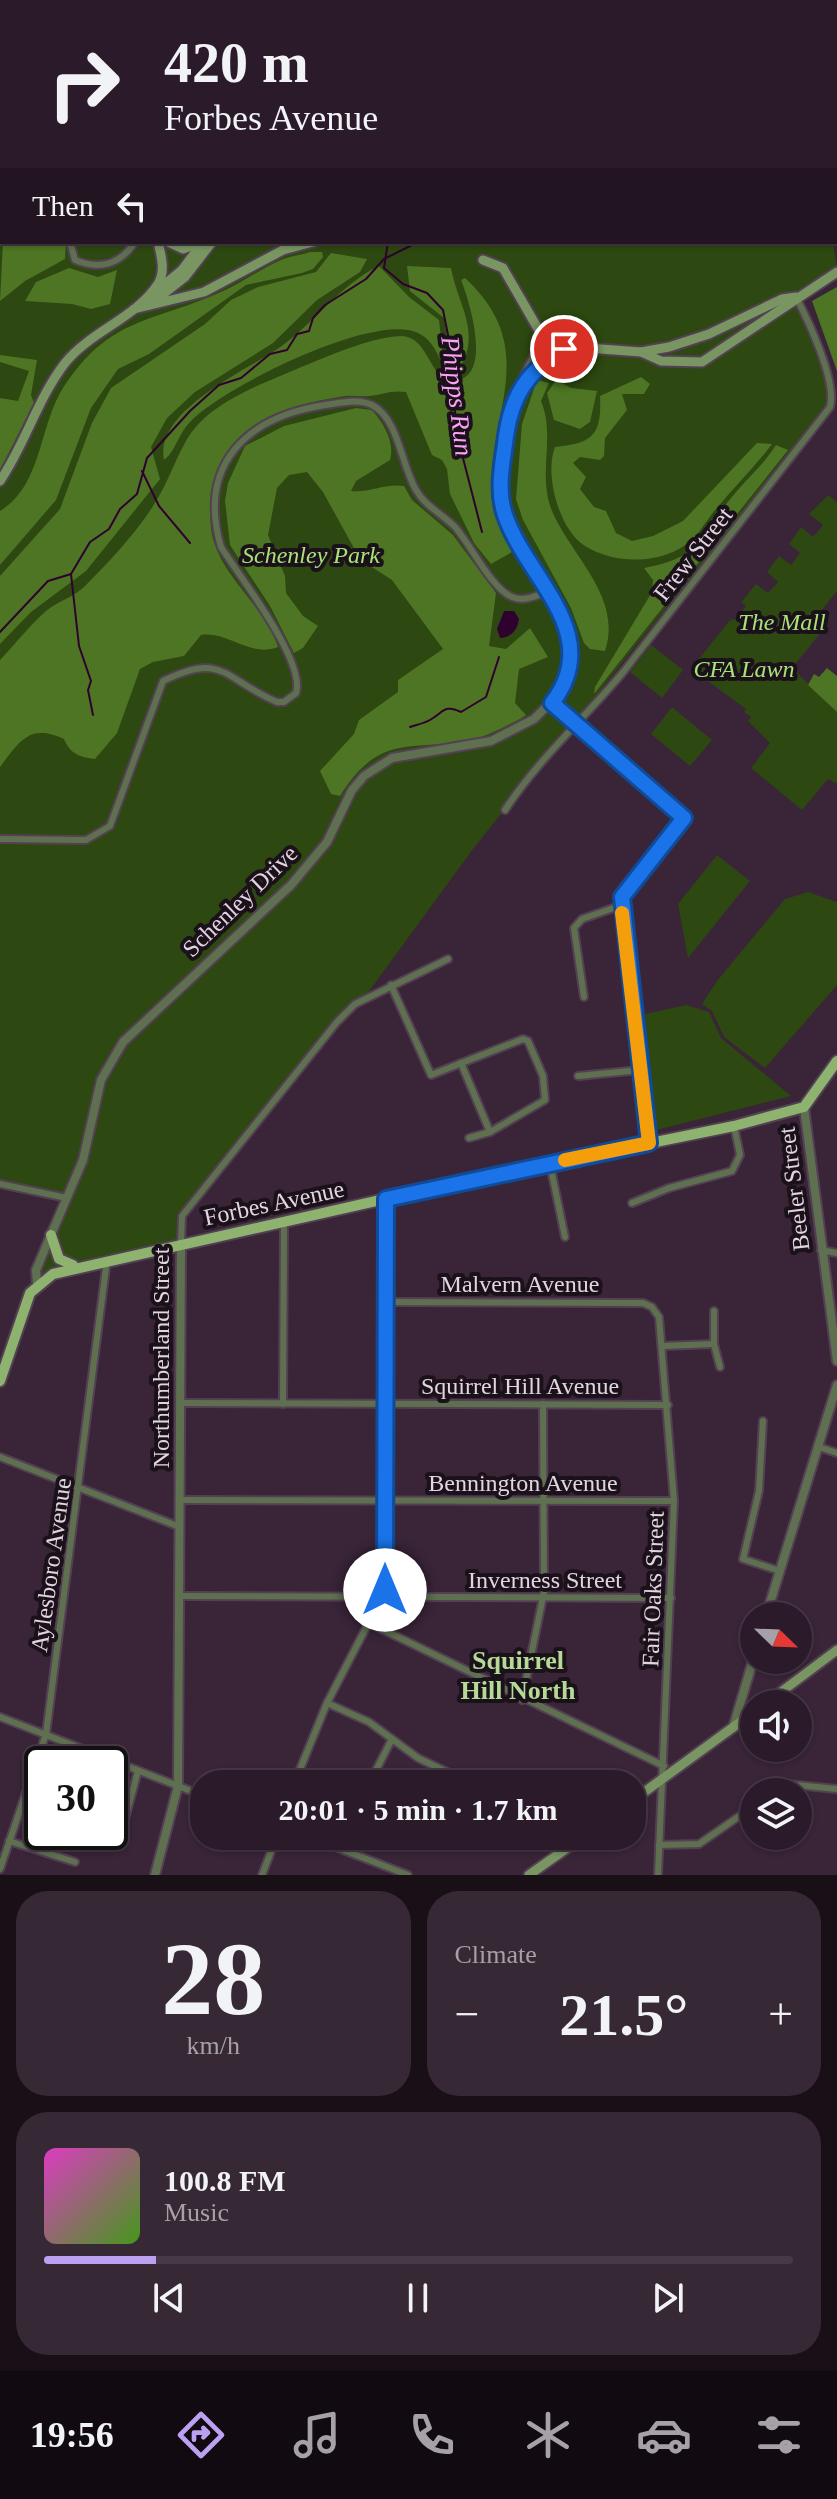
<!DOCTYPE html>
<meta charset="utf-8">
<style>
:root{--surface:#2b1b2a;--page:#372836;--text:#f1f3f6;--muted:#a6a1a8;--line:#473947;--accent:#bca0f2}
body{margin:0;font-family:"Times New Roman",serif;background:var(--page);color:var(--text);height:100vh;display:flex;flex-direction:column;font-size:30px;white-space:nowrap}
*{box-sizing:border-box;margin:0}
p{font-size:26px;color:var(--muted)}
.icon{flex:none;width:44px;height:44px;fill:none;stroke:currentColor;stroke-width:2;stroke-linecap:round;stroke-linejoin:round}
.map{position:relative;height:1875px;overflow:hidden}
.panel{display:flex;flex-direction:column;gap:16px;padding:16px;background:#180f17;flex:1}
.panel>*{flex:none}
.top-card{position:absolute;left:0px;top:0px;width:838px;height:244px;box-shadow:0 2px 6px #0004,0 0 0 2px var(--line);background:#2b1b2a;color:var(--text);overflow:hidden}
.needle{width:52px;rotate:113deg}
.tools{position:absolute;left:740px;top:1602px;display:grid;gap:16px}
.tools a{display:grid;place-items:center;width:72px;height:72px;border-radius:50%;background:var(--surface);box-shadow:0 2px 6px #0004,0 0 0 2px var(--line);font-size:40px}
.speed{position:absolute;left:24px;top:1746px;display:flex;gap:16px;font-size:40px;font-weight:700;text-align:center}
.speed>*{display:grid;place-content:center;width:104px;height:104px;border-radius:50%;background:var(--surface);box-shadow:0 2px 6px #0004,0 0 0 2px var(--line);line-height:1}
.speed .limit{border:4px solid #111;border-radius:12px;background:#fff;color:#111}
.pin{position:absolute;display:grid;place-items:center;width:68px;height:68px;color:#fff;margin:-34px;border:4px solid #fff;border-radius:50%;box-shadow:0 2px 8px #0007}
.me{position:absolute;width:88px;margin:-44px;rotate:0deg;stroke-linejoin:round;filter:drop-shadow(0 0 6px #0008)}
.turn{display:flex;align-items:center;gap:28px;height:168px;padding:0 32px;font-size:36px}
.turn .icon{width:104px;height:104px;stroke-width:2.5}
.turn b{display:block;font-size:56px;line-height:68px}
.then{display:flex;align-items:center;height:76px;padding:0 32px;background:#0003;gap:16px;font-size:30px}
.big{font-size:60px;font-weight:600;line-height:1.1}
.panel .tile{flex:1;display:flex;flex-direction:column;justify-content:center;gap:12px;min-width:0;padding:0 28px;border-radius:32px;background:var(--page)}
.panel .dial{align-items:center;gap:0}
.dial b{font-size:104px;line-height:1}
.song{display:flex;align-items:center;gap:24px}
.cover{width:96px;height:96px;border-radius:12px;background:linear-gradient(135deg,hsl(310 70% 55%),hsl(100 70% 35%))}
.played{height:8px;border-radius:4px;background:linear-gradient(90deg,var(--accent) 15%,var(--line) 15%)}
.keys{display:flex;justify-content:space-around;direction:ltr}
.heat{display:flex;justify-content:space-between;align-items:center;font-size:44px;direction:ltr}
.panel .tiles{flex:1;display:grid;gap:16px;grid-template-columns:1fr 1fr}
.tile:last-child{grid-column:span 2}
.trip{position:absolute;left:190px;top:1770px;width:456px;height:80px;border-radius:32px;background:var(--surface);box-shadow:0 2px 6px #0004,0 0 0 2px var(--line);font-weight:600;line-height:80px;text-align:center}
.tabs{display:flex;height:128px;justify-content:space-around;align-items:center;background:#110b11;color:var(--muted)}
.tabs .icon{width:56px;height:56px}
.tabs .current{color:var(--accent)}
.tabs b{font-size:36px;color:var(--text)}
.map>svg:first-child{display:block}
.green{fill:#2d4810}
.forest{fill:#4d7523}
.water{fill:#2f012e}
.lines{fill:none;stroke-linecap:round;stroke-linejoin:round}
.stream{stroke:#2f012e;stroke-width:2}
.minor-casing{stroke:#544053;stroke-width:10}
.tertiary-casing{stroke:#544053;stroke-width:12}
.secondary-casing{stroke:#544053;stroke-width:13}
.primary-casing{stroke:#544053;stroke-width:14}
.minor{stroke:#5e7050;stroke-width:6}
.tertiary{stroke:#5e7050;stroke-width:8}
.secondary{stroke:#799662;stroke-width:9}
.primary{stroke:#8eb36f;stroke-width:10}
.rail{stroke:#948292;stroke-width:2;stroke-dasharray:4 8;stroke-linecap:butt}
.route-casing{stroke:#114b97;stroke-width:20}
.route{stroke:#1a73e8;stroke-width:14}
.slow{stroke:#f59e0b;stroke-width:14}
.labels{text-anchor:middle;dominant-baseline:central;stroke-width:8;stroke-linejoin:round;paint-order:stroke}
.street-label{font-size:24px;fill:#e2d4e0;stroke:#1b111a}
.park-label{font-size:24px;font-style:italic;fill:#a9e277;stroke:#1b111a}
.water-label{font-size:26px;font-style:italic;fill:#fba2f6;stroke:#1b111a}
.neighbourhood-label{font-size:26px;font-weight:bold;fill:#b4da96;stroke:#1b111a}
</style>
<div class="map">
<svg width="837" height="1875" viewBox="0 0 837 1875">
<rect width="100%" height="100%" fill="#392438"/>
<g class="green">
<polygon points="0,0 452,2 2,2 2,242 833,242 837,268 797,297 829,373 833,400 473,849 359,1005 329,1032 182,1216 181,1243 63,1270 37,1284 35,1274 67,1198 0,1184"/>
<polygon points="828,495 837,502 837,591 813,621 823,630 792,668 837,712 837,784 828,779 802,810 751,768 770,743 748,721 751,717 744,712 746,709 691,669 730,620 736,619 746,606 741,602 756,584 768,593 778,582 767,572 779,556 791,565 800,553 789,544 801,527 813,537 823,525 809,514"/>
<polygon points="651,645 683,670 662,698 630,672"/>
<polygon points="672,707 712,740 690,766 651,734"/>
<polygon points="717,855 750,881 688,958 678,904"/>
<polygon points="808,892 837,902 837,985 765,1068 724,1037 712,1011 702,1004 717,981 785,899"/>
<polygon points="686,1005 709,1012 721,1038 791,1096 656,1130 645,1014"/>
</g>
<g class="forest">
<polygon points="3,242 66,242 65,259 25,281 0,301"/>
<path d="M310,252h12l1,5 -10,12 -11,4 -56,12 -97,69 -31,15 -27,39 -35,92 -56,65v-54c42,-25 39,-85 63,-123 47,-72 89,-65 158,-96 21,-9 39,-23 60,-32 9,-4 20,-5 29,-8z"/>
<polygon points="331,253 367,259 360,272 317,300 273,343 195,392 167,418 151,447 160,479 86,571 31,612 0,644 0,576 60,509 92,423 111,388 205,324 231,300 258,287 316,272"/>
<path d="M379,266l30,31 30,23 5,46c-7,-12 -12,-27 -26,-33 -44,-21 -194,54 -227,88 -12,11 -15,30 -27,39 -10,-51 87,-91 119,-115 33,-24 58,-61 96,-79z"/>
<path d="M407,266l44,2c6,34 30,64 10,98l-11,-9 -6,-39 -34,-27z"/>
<polygon points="69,268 98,277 117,270 110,304 91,309 72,304 25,301 36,282"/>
<path d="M465,278c79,73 20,137 27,223 2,19 13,34 20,51l-21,12 -17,-21 -24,-49 -3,-25 -5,-9 -10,-5 -26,-63c-15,-2 -22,2 -36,4 -8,1 -17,-1 -25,0 -57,9 -120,26 -131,91 -3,16 -6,38 0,55 12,39 51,65 64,105 -28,11 -50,-16 -77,-12l-17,21 -31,6 -13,7 -23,64 -22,26c-15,-2 -25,-5 -31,-20 -35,-16 -44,2 -64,28v-107c15,-16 29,-34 46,-49 12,-10 30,-15 40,-26 23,-23 50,-52 67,-79 14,-21 21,-44 33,-65 19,-34 61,-51 94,-65 32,-13 87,-39 121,-40 30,0 28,51 57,44 34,-7 11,-80 3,-100z"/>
<polygon points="837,287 837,371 812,301"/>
<polygon points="0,355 37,360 31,395 34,403 0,470 0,398 18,401 29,371 0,362"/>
<path d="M641,377l9,7 -6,10h-22l5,16 -22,28 -1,18 -4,4 -20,-3 -7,6 13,14 -6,12 14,18 12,4 10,22 16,8 21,-5 30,-15 74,-78 15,1c-17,23 -38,43 -56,65 -13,15 -18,30 -37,40 -28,15 -66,14 -94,-3 -26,-16 -41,-72 -30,-99 37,-4 47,-11 45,-51z"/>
<path d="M537,380l12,3 -8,18c15,36 -4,73 11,110 19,45 71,86 53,140l-15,-2 -6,-6 -13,-35 -48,-88 -7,-21 6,-75z"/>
<polygon points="556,380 571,388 597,391 590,422 580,429 554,420 547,393"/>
<path d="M356,408l16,2c12,14 23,32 18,50l-34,21 -5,10c18,2 34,-8 53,-5l8,14 41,35 43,58 -7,53 17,3 24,-21 18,29 -29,12 -4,34 11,12 -6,4c-15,7 -30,16 -46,20 -61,14 -93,-9 -134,57l-9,-2 -11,-23 34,-37 5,-14 39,-28v-12l45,-31 -51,-69 -25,-16 -12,-14 -32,-58 -16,-20 -18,3 -12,13 -9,47 17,41 1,17 17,23 15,10 -15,22 -9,5 -24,-47 -40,-61 -5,-44 3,-18 17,-37 39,-20z"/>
<path d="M776,445l12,5 -194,244 1,-7 57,-95 1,-12 -9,-12c60,-11 54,-32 88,-71 16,-20 29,-29 44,-52z"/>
<polygon points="827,668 837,676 837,712 808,685 814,674 819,677"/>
</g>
<path class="water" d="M504,611h10l5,8c-2,12 -8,18 -19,19l-3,-9z"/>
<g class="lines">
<g class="stream">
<polyline points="74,2 74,0"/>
<polyline points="0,74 2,72"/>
<polyline points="388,242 384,268 403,284 427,293 443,310 458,385 454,423 482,532"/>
<polyline points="142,471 159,506 190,543"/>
<polyline points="71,574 79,646 91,681 88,690 93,715"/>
<polyline points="0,632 48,581 71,574 90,542 109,529 120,509 137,494 147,458 190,411 219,385 241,378 270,354 287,350 297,334 309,331 313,318 325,305 366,279 384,259 418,242"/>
<path d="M410,727c6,-2 15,-4 20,-7 14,-8 14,-16 31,-8l25,-15 13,-40"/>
</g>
<g class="minor-casing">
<g id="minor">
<polyline points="464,0 466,2"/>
<polyline points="836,111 837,109"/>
<polyline points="0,134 2,134"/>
<polyline points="836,183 837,185"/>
<path d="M70,242l5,18c24,10 45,5 60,-18"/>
<polyline points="552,703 684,818 622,897 649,1143"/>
<path d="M505,810c34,-52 80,-92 119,-139l206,-264c7,-25 -21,-85 -34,-110"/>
<path d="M0,839l86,1 24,-14 53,-145c61,-30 60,-2 114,21h7l12,-9c10,-32 -57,-117 -75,-146 -24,-82 25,-130 104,-142 15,-2 33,-7 47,0 27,14 29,60 44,85 9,16 26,24 39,37 16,18 36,61 57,70 11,5 24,-1 35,-5"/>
<polyline points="391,985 431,1075 523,1039 528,1041 543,1076 545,1100 490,1132 469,1138"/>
<polyline points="584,997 574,928 582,919 622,905"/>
<polyline points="461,1063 490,1132"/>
<polyline points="578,1076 640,1070"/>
<polyline points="550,1164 565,1237"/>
<polyline points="0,1184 67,1198"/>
<polyline points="632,1203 669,1188 732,1171 740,1155 734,1126"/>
<polyline points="181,1243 182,1216 337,1022 355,1004 448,959"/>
<polyline points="821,1250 837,1253"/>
<polyline points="386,1302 643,1303 652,1307 659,1317 674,1501 658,1875"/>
<polyline points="714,1311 714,1344 720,1367"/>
<polyline points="662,1346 714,1344"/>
<polyline points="180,1403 668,1405"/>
<polyline points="283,1404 284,1222"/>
<polyline points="763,1421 759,1491 743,1559 780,1571"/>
<polyline points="819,1447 837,1453"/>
<polyline points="0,1457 180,1527"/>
<polyline points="180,1500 674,1501"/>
<polyline points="179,1596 671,1598"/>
<polyline points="367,1622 664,1766"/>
<polyline points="383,1630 386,1199"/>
<polyline points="522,1700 544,1592 543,1404"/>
<polyline points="327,1703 369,1722 418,1758 472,1784"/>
<polyline points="0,1717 204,1796"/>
<polyline points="294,1784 327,1703 382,1597"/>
<polyline points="369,1784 392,1739"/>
<polyline points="775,1792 786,1784 837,1789"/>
<polyline points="307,1836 408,1875"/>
<polyline points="9,1841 75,1862"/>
<polyline points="118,1845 138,1771"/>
<polyline points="659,1845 699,1844 754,1806"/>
<polyline points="0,1869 46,1734 107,1260"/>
<polyline points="262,1875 277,1836"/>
</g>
</g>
<g class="tertiary-casing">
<g id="tertiary">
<polyline points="527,379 545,360 570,347"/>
<polyline points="804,1107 837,1361"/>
<polyline points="37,1284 36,1270 83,1160 101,1080 123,1042 291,885 327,842 352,790 364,776 392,758 491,741 534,719 560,693 570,660 568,628 509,524 501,493 513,400 543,338"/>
<polyline points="766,1616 837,1385"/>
<polyline points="733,1728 754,1657"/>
<polyline points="155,1875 178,1786 181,1243"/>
</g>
</g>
<g class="secondary-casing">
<g id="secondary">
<polyline points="168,242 183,249 202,242"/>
<polyline points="483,260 503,268 541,334 560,346 641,352 669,347 709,334 782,299 796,297"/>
<polyline points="154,293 182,270 203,242"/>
<polyline points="152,303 185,277 212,242"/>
<polyline points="134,309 204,292 283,250 313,242"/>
<polyline points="641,352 661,361 702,362 837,272"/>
<path d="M0,481c25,-37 38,-83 65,-118 26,-32 71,-45 93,-79 8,-13 3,-29 0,-42"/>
<polyline points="765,1704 837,1650"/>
<polyline points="632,1801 754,1712"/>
<polyline points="529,1875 584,1836"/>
</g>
</g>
<g class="primary-casing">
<g id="primary">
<polyline points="51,1235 59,1259 73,1265"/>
<polyline points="0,1381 30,1293 53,1274 469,1180 734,1126 804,1107 837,1061"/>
</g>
</g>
<use href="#minor" class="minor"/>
<use href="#tertiary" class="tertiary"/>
<use href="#secondary" class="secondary"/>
<use href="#primary" class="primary"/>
<g class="rail">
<polyline points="381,0 384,2"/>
<polyline points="836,239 837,240"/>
</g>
</g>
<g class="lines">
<g class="route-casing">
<path id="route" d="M385,1590l1,-391 263,-56 -27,-246 62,-79 -132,-115c54,-70 -26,-125 -47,-188 -9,-26 -2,-53 1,-79 6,-42 22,-65 58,-87"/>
</g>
<use href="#route" class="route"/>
<polyline class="slow" points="565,1160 649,1143 622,913"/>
</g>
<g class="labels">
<g class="street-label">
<text transform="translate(693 554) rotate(-52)">Frew Street</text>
<text transform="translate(240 901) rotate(-44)">Schenley Drive</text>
<text transform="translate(794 1189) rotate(-97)">Beeler Street</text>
<text transform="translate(274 1203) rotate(-12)">Forbes Avenue</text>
<text x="520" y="1284">Malvern Avenue</text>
<text transform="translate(161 1358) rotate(-90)">Northumberland Street</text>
<text x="520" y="1386">Squirrel Hill Avenue</text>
<text x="523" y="1483">Bennington Avenue</text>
<text transform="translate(51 1565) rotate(-82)">Aylesboro Avenue</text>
<text x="545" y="1580">Inverness Street</text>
<text transform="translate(653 1589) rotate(-88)">Fair Oaks Street</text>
</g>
<g class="park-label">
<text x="311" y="555">Schenley Park</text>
<text x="782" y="622">The Mall</text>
<text x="744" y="669">CFA Lawn</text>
</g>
<g class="water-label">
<text transform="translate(457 396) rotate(83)">Phipps Run</text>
</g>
<g class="neighbourhood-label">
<text x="518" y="1660">Squirrel<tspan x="518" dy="30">Hill North</tspan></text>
</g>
</g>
</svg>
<div class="tools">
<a><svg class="needle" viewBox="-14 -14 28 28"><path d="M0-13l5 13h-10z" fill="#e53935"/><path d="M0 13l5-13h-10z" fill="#a6a1a8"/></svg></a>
<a><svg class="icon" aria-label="sound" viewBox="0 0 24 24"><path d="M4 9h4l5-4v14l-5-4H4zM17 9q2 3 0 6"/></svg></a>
<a><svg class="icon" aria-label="layers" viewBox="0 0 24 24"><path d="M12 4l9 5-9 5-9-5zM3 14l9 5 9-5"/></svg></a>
</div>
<div class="speed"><div class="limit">30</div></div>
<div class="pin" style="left:564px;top:349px;background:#d93025"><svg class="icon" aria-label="arrive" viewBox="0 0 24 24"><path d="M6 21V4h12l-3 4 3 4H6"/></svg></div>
<svg class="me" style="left:385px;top:1590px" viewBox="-20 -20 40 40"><circle r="19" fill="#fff"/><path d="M0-13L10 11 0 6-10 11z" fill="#1a73e8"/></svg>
<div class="trip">20:01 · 5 min · 1.7 km</div>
<div class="top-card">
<div class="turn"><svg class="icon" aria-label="right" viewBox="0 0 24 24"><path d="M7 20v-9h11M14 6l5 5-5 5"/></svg><div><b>420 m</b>Forbes Avenue</div></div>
<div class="then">Then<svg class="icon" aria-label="left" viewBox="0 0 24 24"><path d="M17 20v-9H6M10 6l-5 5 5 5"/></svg></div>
</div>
</div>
<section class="panel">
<div class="tiles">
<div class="tile dial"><b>28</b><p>km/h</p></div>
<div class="tile"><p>Climate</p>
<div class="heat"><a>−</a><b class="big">21.5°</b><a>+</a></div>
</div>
<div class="tile">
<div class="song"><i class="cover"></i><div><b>100.8 FM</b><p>Music</p></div></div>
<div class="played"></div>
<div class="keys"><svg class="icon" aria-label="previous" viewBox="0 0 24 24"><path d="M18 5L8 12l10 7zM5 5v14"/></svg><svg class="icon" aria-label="pause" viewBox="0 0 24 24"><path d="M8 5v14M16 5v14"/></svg><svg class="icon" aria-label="next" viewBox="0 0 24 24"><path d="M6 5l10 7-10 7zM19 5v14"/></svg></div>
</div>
</div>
</section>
<nav class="tabs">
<b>19:56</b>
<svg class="icon current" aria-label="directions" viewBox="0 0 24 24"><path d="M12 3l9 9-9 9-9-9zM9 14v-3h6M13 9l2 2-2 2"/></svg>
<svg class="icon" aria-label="music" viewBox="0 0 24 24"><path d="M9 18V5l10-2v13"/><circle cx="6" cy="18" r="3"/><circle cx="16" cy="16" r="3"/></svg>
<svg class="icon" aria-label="phone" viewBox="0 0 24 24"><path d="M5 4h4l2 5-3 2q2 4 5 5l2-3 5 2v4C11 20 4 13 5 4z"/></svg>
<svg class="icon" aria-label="climate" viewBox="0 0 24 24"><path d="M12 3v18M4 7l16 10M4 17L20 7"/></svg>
<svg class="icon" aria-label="car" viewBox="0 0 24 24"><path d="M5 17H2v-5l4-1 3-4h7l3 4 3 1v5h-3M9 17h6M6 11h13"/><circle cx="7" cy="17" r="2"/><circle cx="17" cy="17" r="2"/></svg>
<svg class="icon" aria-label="filters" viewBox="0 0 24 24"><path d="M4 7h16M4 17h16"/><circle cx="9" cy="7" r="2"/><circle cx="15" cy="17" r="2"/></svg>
</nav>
